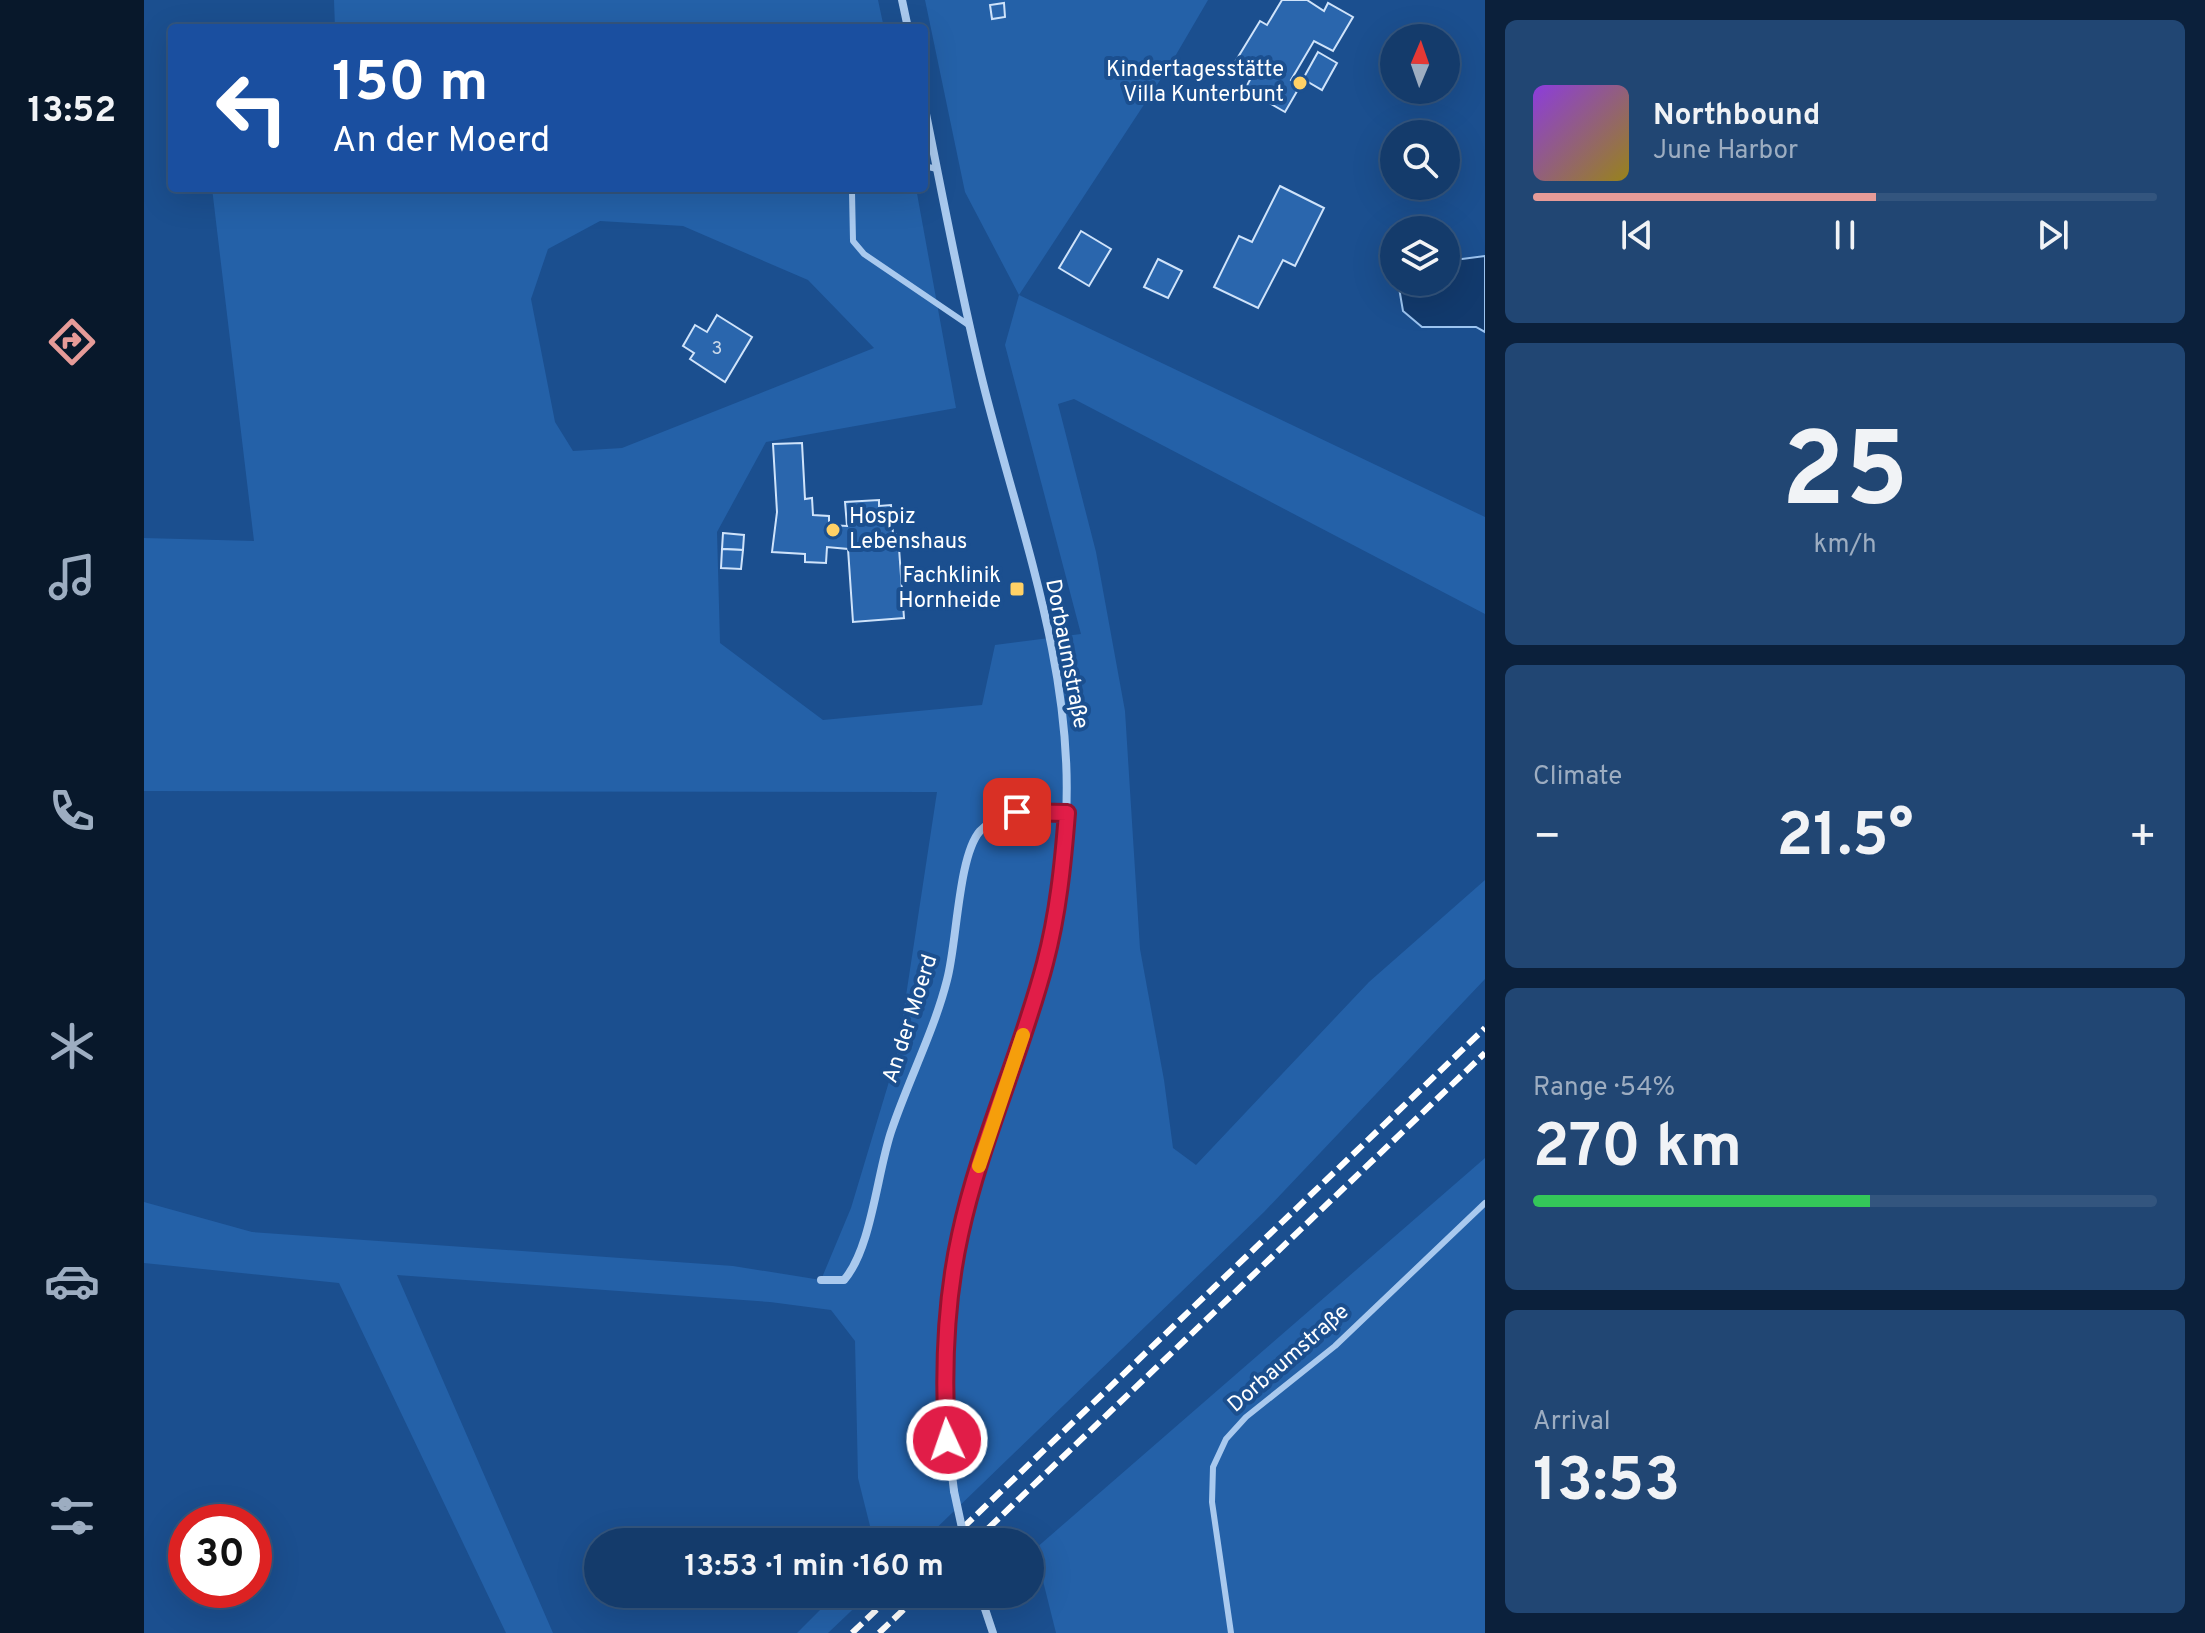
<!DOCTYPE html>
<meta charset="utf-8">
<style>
:root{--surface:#143b6b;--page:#214673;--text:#f1f3f6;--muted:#9dadc1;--line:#33557e;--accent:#e69b98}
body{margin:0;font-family:Overpass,sans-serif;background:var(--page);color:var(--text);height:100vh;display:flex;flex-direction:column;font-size:30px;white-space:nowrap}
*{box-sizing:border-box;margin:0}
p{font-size:26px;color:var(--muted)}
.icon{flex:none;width:44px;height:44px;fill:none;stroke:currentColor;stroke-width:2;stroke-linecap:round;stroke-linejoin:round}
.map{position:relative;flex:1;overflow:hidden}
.panel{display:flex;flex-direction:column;gap:20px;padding:20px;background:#0b203b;width:720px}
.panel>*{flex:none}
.top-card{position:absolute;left:24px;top:24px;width:760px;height:168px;border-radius:8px;box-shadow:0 8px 32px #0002,0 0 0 2px var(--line);background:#1a4fa0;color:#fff;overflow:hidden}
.needle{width:52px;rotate:2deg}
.fabs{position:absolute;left:1236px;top:24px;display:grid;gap:16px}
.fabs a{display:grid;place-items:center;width:80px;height:80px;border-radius:50%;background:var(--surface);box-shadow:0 8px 32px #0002,0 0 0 2px var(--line);font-size:40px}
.speed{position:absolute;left:24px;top:1504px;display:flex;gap:16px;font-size:40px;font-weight:700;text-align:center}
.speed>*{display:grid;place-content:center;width:104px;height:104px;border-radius:50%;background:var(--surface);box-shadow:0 8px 32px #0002,0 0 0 2px var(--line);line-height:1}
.speed .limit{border:12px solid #d22;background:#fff;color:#111}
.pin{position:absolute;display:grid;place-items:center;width:68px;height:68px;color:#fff;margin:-34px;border-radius:16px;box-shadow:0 4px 12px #0006}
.me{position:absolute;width:88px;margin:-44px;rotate:357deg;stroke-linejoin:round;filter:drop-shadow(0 0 6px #0008)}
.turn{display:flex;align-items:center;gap:28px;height:168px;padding:0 32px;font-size:36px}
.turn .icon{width:104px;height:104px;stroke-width:2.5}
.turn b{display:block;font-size:56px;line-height:68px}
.big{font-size:60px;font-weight:700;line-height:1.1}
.panel .card{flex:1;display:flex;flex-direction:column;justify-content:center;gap:12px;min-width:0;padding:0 28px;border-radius:12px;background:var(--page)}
.panel .dial{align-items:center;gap:0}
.dial b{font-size:104px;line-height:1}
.song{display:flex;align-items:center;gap:24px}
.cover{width:96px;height:96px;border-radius:12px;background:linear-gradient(135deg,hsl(270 70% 55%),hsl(50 70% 35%))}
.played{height:8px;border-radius:4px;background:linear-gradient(90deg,var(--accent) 55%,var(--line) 55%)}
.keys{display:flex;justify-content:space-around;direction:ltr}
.heat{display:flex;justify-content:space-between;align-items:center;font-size:44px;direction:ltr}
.charge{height:12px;border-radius:6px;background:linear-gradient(90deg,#34c759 54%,var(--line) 0)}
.trip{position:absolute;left:440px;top:1528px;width:460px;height:80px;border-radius:40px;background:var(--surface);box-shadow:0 8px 32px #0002,0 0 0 2px var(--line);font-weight:700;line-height:80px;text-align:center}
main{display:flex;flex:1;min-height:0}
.tabs{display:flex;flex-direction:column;width:144px;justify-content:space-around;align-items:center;background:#08182b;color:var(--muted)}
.tabs .icon{width:56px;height:56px}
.tabs .current{color:var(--accent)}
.tabs b{font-size:36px;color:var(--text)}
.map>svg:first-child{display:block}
.green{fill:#2461a8;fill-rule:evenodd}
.water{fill:#123a6d;stroke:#9cc4f0;stroke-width:2}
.building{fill:#2a66ad;stroke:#cfe3fa;stroke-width:2}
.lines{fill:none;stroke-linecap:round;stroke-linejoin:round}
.service{stroke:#a9c9ee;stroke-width:6}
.minor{stroke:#a9c9ee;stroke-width:8}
.rail{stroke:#fff;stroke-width:6;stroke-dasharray:14 6;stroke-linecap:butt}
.minor-bridge{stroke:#a9c9ee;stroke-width:8}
.route-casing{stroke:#92132f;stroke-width:20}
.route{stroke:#e11d48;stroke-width:14}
.slow{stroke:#f59e0b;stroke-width:14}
.poi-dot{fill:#ffd166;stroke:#1b4f8f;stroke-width:3}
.labels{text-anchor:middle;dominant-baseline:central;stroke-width:8;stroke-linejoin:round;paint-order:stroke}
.number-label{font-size:18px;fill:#cad9ea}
.poi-label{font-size:22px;fill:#fff;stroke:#1b4f8f;text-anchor:end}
.street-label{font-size:22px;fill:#fff;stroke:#1b4f8f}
</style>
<main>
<nav class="tabs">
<b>13:52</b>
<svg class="icon current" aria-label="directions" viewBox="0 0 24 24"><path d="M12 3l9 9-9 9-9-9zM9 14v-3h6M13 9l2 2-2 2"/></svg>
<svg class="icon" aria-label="music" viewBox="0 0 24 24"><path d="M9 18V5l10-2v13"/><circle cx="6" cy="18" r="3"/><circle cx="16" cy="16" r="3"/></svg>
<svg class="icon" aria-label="phone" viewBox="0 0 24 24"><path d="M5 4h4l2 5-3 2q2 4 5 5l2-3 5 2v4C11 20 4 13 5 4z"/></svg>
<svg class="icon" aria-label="climate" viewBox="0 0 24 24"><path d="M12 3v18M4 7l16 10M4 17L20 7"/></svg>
<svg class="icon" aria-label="car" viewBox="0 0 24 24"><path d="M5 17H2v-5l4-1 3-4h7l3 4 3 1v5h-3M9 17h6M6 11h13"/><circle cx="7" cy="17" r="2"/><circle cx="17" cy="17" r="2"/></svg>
<svg class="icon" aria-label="filters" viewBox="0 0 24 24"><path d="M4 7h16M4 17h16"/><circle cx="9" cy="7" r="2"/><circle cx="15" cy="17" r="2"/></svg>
</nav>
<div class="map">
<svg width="1341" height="1633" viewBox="0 0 1341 1633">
<rect width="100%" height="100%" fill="#1b4f8f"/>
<g class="green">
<polygon points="190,0 734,0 740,28 191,28"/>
<path d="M781,0h283l-38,65 -151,230 466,222v97l-411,-215 -16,5 38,148 29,159 15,238 24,131 9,68 23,17 173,-183 116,-102v99l-221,233 -342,330h-48l-16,-64 -3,-137 -24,-31 -61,-8 -373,-27 156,358h-47l-167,-350 -195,-20v-61l108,30 481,34 88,14 30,-72 46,-153 40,-263 -793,-1v-253l110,3 -42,-353h704l40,220 -190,34 -49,90 3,111 103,77 159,-15 13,-60 86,-11 -76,-289 14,-50 -54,-103zM456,221l83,5 125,54 66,68 -252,100 -49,3 -18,-29 -24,-123 17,-50z"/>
<polygon points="1341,1158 1341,1633 912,1633 891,1549"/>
<polygon points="692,1594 725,1594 684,1633 653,1633"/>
</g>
<polygon class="water" points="1302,255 1318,259 1341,256 1341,332 1332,327 1278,327 1259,311 1254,282 1302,282"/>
<g class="building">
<polygon points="1138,0 1163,0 1180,11 1184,3 1209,17 1189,51 1170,41 1147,80 1156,86 1141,112 1101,89 1107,78 1088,67 1116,21 1123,25"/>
<polygon points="860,3 861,17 848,19 846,5"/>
<polygon points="1174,52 1193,63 1178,90 1159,79"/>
<polygon points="1136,186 1180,208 1151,266 1139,260 1114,308 1070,287 1095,236 1108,242"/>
<polygon points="937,231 967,249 945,286 915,268"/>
<polygon points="1014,259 1038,271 1024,298 1000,287"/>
<polygon points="573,315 608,337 581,382 546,359 550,353 539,346 551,325 563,332"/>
<polygon points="658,443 661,499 668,498 669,515 685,516 685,525 703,526 701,502 735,500 735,506 747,505 749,534 754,534 760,618 709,622 704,549 683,547 682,563 661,562 661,554 628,552 633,512 629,444"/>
<polygon points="579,533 600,535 599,550 578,549"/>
<polygon points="578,549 599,550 597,569 577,568"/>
</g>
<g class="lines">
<g class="service">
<polyline points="780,166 793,169"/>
<polyline points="711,188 708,192 709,241 720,254 826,326"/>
<polyline points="1087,1633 1068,1502 1069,1467 1082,1439 1102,1417 1191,1346 1341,1203"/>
</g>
<g class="minor">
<polyline points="758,0 764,28"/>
<path d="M780,104c19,93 36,187 59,279 35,141 91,285 83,433 -3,67 -16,131 -35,196 -23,74 -55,147 -71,224 -18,86 -18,169 -6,255"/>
<path d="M677,1280h23c28,-32 33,-109 48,-151 17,-50 42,-98 55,-149 10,-36 11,-124 33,-149 23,-24 56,-19 87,-18"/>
<polyline points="836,1594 849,1633"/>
</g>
<g class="rail">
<polyline points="804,1542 1341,1028"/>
<polyline points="830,1542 1341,1053"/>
<polyline points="708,1633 749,1594"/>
<polyline points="735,1633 776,1594"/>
</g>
<polyline class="minor-bridge" points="810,1491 821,1542"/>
</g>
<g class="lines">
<g class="route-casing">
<path id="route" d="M803,1440c-4,-69 -2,-137 13,-205 20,-93 61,-180 85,-272 13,-49 18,-99 22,-150l-50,-1"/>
</g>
<use href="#route" class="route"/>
<polyline class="slow" points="835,1166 879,1035"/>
</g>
<g class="poi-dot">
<circle cx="1156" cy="83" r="8"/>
<circle cx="689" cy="530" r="8"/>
<rect x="865" y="581" width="16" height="16" rx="4"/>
</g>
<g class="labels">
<g class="number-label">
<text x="573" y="349">3</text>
</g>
<g class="poi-label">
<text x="1140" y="70">Kindertagesstätte<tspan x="1140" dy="25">Villa Kunterbunt</tspan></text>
<text x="705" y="517" text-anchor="start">Hospiz<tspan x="705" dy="25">Lebenshaus</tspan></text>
<text x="857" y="576">Fachklinik<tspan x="857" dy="25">Hornheide</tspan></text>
</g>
<g class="street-label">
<text transform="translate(922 654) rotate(79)">Dorbaumstraße</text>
<text transform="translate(767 1019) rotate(-72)">An der Moerd</text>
<text transform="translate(1145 1359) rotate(-41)">Dorbaumstraße</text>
</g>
</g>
</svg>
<div class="fabs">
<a><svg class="needle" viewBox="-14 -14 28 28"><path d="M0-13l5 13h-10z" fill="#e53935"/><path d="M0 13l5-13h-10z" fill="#9dadc1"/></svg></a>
<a><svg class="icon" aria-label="search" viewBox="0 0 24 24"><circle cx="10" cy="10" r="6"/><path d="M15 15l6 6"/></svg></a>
<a><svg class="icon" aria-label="layers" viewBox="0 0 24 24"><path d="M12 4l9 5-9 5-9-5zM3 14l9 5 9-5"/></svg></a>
</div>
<div class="speed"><div class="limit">30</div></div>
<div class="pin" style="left:873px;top:812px;background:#d93025"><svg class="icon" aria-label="arrive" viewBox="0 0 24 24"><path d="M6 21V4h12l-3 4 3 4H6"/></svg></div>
<svg class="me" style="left:803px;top:1440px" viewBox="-20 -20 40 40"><circle r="17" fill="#e11d48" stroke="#fff" stroke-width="3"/><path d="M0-11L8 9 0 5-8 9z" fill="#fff"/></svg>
<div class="trip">13:53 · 1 min · 160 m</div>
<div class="top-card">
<div class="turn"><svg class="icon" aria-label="left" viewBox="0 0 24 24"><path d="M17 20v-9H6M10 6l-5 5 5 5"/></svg><div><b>150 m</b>An der Moerd</div></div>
</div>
</div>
<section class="panel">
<div class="card">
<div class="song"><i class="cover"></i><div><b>Northbound</b><p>June Harbor</p></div></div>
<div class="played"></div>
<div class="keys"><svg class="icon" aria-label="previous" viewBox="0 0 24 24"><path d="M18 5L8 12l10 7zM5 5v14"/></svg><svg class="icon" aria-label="pause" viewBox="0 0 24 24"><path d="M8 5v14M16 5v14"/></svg><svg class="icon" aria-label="next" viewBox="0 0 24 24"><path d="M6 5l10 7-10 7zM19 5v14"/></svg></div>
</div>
<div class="card dial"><b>25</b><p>km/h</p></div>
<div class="card"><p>Climate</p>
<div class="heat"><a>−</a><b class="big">21.5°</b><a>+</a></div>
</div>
<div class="card"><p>Range · 54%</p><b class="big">270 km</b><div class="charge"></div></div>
<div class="card"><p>Arrival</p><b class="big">13:53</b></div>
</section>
</main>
